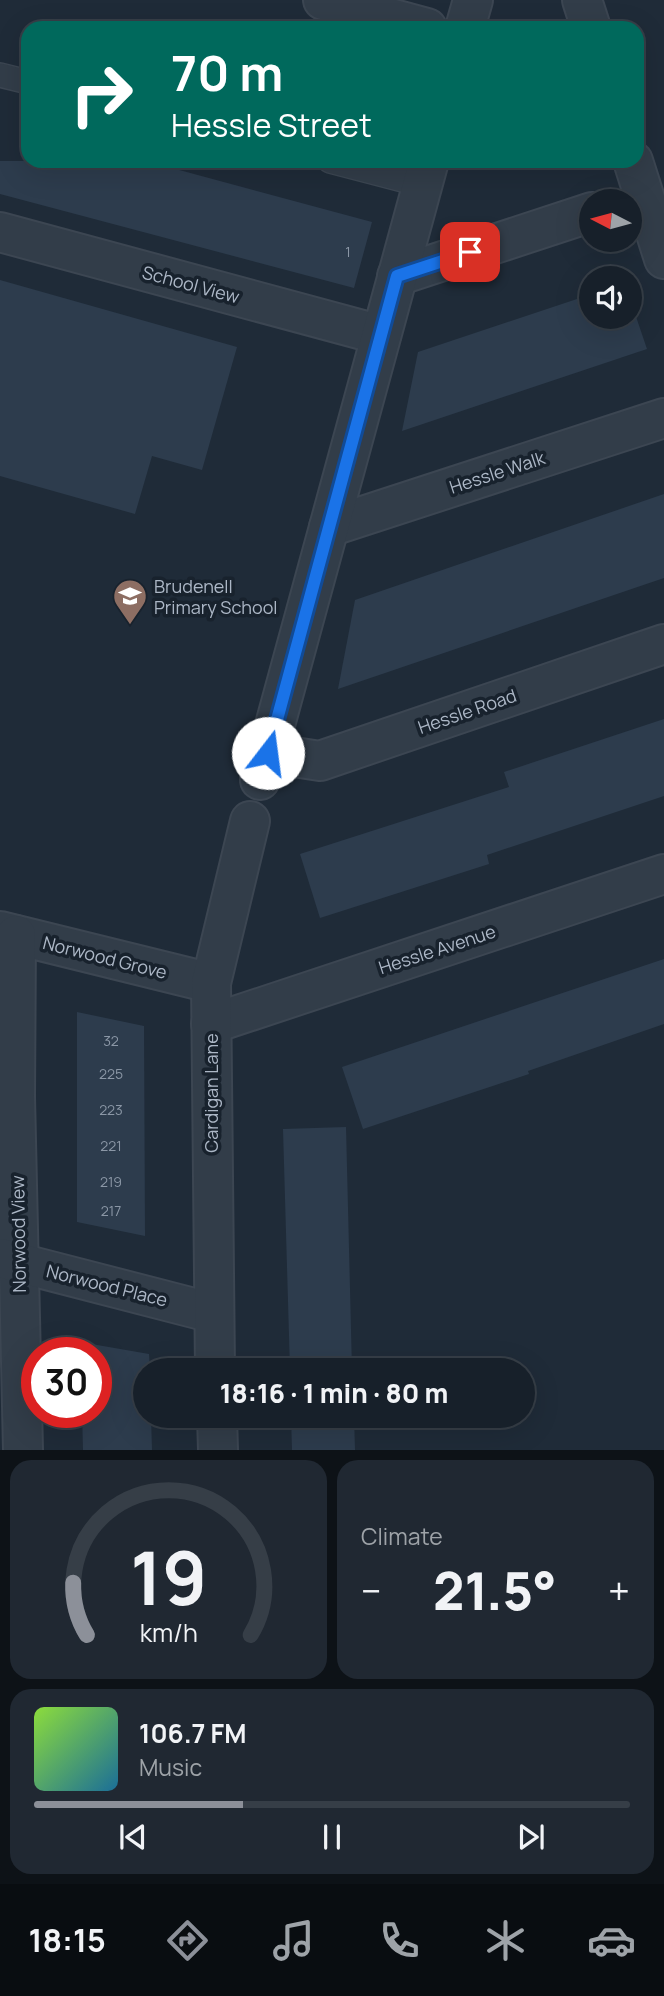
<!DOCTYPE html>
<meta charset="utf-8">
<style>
:root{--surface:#17202a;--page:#202832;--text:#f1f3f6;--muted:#9ea3a8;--line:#363e47;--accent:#8c9099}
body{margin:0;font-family:Manrope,sans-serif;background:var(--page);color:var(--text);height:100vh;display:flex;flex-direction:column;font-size:26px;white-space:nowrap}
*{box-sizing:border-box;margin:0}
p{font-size:23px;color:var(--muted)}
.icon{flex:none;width:38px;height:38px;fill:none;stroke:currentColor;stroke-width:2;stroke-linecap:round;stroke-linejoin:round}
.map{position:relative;height:1450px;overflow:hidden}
.drawer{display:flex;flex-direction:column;gap:10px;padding:10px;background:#0d1217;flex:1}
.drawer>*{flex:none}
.banner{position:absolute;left:21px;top:21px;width:623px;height:147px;border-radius:21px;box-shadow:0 7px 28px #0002,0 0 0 2px var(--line);background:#00695c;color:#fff;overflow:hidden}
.needle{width:46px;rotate:276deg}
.fabs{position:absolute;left:579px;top:189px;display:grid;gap:14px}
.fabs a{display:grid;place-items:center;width:63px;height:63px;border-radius:50%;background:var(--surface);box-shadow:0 7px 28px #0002,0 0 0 2px var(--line);font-size:35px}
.speed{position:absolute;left:21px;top:1337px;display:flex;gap:14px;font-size:35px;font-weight:700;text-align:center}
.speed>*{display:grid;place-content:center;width:91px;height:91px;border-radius:50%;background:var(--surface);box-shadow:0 7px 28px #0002,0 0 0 2px var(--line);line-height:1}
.speed .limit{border:10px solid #d22;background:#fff;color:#111}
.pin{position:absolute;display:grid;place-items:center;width:60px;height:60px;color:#fff;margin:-30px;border-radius:14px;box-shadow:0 4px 10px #0006}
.me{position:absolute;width:77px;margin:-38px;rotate:15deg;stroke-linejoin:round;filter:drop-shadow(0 0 5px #0008)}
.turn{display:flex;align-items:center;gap:24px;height:147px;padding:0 35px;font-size:32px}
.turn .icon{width:91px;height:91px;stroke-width:2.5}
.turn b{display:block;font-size:49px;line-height:60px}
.big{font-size:52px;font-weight:800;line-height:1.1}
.drawer .widget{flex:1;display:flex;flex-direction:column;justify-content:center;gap:10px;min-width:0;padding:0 24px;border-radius:21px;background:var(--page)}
.drawer .dial{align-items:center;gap:0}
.dial svg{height:182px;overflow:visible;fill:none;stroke:var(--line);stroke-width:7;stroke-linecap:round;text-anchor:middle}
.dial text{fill:var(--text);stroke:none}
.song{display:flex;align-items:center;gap:21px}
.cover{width:84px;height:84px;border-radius:10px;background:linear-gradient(135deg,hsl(90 70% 55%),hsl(200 70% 35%))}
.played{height:7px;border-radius:4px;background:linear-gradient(90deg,var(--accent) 35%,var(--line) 35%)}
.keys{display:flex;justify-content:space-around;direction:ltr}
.heat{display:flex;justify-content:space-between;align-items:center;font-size:38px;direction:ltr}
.drawer .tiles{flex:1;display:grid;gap:10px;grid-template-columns:1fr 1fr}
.widget:last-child{grid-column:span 2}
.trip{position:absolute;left:133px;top:1358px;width:402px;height:70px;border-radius:35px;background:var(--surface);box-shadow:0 7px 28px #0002,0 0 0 2px var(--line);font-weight:800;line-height:70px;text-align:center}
.menu{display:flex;height:112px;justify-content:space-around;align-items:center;background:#090d11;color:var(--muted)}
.menu .icon{width:49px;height:49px}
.menu .on{color:var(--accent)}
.menu b{font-size:32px;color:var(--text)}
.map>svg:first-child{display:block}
.building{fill:#2d3c4d}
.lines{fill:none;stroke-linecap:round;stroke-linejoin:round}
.lane-casing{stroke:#3c4652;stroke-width:26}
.street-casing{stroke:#3c4652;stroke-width:42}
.lane{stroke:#323d49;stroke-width:23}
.street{stroke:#323d49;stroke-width:38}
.route-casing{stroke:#114b97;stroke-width:18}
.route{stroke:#1a73e8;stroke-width:12}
.labels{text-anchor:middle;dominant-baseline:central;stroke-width:7;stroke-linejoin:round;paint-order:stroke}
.number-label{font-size:14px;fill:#8b97a6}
.street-label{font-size:18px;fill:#acb7c6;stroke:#18222d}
.poi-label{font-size:18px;fill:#acb7c6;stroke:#18222d;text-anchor:start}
</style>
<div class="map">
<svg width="664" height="1450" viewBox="0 0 664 1450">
<rect width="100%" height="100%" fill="#1f2b38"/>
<g class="building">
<polygon points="0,161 146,161 372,222 354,288 0,194"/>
<polygon points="0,280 237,347 202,470 152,456 135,514 0,476"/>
<polygon points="592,294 592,317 630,317 630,299 647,349 402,431 418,352"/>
<polygon points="664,494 664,578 338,689 355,600"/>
<polygon points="664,719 664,796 487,855 489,864 320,918 300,854 509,787 504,772"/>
<polygon points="664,959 664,1024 528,1071 529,1074 363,1129 342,1067"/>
<polygon points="77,1012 144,1026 145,1236 77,1222"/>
<polygon points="346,1127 352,1370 290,1370 283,1129"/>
<polygon points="80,1342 149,1354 150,1370 145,1370 145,1416 151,1416 152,1450 83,1450 82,1412 96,1412 96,1353 80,1353"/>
<polygon points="291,1416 354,1416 355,1450 292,1450"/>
</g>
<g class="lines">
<g class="lane-casing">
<g id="lane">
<polyline points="0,75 28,82"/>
<polyline points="330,161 422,185"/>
</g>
</g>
<g class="street-casing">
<g id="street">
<polyline points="323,0 427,28"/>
<polyline points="582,0 591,28"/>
<polyline points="465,28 473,0"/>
<polyline points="633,161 664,259"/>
<polyline points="0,232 381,335"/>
<polyline points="397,276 592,212"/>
<polyline points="329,527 664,418"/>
<polyline points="268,753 320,761 664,644"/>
<polyline points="260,780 429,161"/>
<polyline points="0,931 211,983"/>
<polyline points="16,935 15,1097 23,1450"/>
<polyline points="211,1024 664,874"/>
<polyline points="0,1258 213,1313"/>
<polyline points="215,1370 211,983 250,821"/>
<polyline points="217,1416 218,1450"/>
</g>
</g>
<use href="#lane" class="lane"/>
<use href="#street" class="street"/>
</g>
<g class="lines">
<g class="route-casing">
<polyline id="route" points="268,753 397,276 470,252"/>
</g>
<use href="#route" class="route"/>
</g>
<defs>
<g id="school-pin" transform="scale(1.75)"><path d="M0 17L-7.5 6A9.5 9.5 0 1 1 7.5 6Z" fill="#8d6e63" stroke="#18222d"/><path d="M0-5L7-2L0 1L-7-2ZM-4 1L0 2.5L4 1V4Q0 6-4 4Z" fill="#fff"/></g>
</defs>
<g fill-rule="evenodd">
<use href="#school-pin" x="130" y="596"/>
</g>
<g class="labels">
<g class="number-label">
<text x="348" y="251">1</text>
<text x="111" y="1040">32</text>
<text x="111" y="1073">225</text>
<text x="111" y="1109">223</text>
<text x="111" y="1145">221</text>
<text x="111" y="1181">219</text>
<text x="111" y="1210">217</text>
</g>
<g class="street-label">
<text transform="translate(191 284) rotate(15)">School View</text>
<text transform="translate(497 472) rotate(-18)">Hessle Walk</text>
<text transform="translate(467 711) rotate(-19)">Hessle Road</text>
<text transform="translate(437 949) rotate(-18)">Hessle Avenue</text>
<text transform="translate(105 957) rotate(14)">Norwood Grove</text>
<text transform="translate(211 1093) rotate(-90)">Cardigan Lane</text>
<text transform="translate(18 1234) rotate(-91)">Norwood View</text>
<text transform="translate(107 1285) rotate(14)">Norwood Place</text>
</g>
<g class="poi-label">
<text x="154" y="586">Brudenell<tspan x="154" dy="21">Primary School</tspan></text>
</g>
</g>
</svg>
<div class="fabs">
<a><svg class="needle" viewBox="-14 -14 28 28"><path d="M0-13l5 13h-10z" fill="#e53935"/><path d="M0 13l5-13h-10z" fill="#9ea3a8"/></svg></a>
<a><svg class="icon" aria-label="sound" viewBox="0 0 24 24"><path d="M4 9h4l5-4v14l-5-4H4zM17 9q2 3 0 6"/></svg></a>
</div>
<div class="speed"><div class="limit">30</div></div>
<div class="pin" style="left:470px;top:252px;background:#d93025"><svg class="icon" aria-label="arrive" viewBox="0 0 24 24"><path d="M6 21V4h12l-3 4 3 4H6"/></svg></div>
<svg class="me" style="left:268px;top:753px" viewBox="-20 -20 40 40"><circle r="19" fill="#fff"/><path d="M0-13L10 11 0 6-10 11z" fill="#1a73e8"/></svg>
<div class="trip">18:16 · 1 min · 80 m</div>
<div class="banner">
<div class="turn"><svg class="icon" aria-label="right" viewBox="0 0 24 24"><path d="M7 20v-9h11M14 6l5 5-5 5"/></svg><div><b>70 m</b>Hessle Street</div></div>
</div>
</div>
<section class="drawer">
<div class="tiles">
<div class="widget dial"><svg viewBox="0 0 100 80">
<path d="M14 69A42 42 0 1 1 86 69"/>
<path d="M14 69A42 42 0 0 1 8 46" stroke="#8c9099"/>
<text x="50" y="56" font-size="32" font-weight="700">19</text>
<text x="50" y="72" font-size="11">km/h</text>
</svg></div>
<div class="widget"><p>Climate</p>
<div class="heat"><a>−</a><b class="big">21.5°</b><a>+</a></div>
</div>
<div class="widget">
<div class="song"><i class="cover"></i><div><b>106.7 FM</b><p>Music</p></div></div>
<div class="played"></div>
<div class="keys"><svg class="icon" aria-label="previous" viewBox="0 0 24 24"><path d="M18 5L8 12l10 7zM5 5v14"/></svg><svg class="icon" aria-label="pause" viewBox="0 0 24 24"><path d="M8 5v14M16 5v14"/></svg><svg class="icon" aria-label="next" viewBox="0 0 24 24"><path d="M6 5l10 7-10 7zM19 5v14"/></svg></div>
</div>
</div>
</section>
<nav class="menu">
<b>18:15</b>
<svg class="icon on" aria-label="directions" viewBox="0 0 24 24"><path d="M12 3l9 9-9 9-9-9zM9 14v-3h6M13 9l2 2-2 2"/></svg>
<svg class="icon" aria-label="music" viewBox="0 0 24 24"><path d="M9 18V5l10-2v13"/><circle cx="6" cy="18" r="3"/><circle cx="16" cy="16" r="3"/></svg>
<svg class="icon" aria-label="phone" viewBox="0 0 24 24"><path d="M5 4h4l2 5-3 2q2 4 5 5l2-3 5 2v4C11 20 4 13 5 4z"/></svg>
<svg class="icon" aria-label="climate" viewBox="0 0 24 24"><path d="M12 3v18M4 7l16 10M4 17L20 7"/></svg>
<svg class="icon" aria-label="car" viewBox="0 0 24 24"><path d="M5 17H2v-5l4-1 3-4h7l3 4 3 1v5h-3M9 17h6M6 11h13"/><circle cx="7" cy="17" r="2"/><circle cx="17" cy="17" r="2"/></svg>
</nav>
